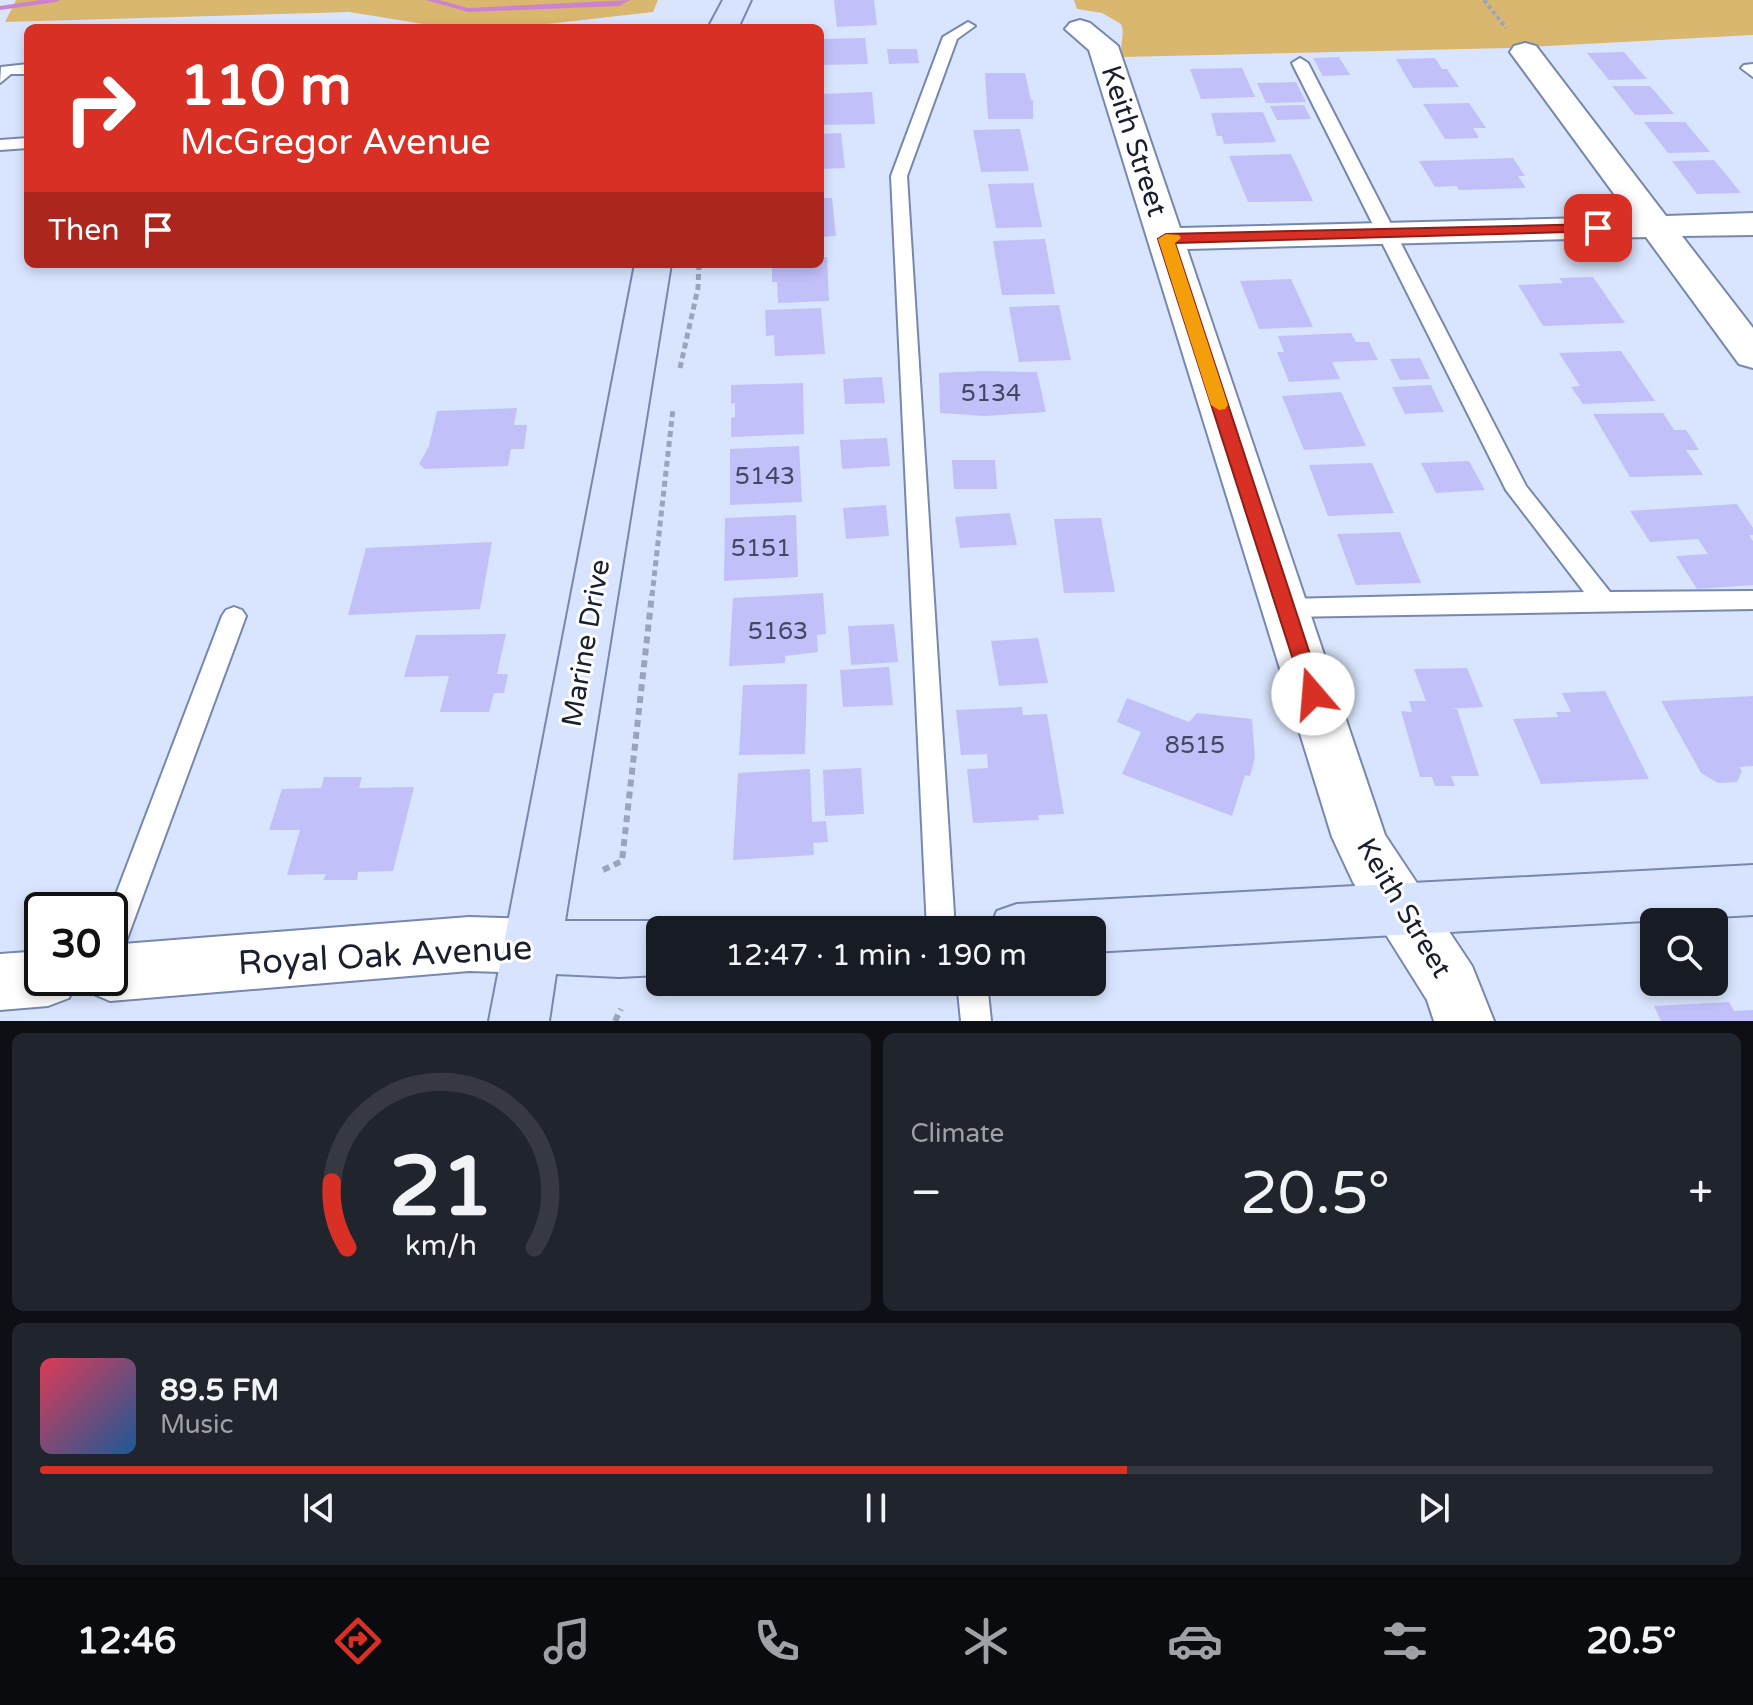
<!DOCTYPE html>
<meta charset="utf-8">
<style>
:root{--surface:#171b24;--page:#20242c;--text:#f1f3f6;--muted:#9ea1a6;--line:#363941;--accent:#d93025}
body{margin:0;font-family:"Varela Round",sans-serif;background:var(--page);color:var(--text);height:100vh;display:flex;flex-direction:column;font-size:30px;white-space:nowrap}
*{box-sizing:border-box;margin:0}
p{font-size:26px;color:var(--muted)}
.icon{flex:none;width:44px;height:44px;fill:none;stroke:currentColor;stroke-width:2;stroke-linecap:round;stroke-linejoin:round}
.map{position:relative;height:1021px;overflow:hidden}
.drawer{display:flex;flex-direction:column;gap:12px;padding:12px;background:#0d0f14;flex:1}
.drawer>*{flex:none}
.guide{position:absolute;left:24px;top:24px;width:800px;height:244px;border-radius:12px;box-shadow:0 4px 12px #0003;background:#d93025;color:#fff;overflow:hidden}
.controls{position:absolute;left:1640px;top:908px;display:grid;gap:16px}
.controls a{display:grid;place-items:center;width:88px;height:88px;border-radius:12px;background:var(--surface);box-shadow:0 4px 12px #0003;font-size:40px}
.speed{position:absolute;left:24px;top:892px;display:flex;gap:16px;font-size:40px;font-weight:700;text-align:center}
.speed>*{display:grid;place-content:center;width:104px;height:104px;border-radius:50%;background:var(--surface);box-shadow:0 4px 12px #0003;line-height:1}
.speed .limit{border:4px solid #111;border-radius:12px;background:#fff;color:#111}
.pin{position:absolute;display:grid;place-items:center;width:68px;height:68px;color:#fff;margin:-34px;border-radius:16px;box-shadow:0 4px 12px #0006}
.me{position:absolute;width:88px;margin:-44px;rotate:342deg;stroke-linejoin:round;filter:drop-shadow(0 0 6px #0008)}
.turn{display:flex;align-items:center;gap:28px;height:168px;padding:0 24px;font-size:36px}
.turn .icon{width:104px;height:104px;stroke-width:2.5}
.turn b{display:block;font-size:56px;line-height:68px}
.then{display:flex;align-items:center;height:76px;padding:0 24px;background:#0003;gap:16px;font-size:30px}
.big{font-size:60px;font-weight:600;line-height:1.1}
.drawer .card{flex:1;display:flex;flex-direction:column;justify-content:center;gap:12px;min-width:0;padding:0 28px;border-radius:12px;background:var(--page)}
.drawer .dial{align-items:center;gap:0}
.dial svg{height:208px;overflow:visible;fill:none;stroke:var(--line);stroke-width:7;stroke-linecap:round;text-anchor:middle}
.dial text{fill:var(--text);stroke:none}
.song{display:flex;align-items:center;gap:24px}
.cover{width:96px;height:96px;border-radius:12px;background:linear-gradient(135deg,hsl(350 70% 55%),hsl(210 70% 35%))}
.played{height:8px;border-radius:4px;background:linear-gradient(90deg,var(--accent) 65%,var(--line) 65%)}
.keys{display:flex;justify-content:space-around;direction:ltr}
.heat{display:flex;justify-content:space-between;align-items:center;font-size:44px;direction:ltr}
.drawer .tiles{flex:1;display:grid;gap:12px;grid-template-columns:1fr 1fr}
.card:last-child{grid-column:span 2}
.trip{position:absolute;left:646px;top:916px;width:460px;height:80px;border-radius:12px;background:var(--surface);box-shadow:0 4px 12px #0003;font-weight:600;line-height:80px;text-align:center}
.tab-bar{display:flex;height:128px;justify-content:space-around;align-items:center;background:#090b0e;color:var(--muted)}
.tab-bar .icon{width:56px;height:56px}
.tab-bar .selected{color:var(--accent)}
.tab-bar b{font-size:36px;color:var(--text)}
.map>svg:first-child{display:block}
.green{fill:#d9b76f}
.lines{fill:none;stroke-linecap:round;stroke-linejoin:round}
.stream{fill:#cb83cf;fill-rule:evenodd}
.building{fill:#c1c0f9}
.lane-casing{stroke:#7688ae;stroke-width:4}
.street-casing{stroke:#7688ae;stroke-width:4}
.secondary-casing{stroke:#7688ae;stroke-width:4}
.path-far2{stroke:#9aa4ba;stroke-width:4;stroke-dasharray:4 3;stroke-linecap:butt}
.path-far1{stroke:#9aa4ba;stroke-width:5;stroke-dasharray:6 4;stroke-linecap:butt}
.path{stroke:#9aa4ba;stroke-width:6;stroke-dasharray:7 5;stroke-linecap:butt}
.lane{fill:#fff;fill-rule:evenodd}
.street{fill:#fff;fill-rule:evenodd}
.secondary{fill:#d8e4ff;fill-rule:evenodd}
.route{fill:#d93025;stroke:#8d1f18;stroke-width:2}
.slow{fill:#f59e0b}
.labels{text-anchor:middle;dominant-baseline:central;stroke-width:6;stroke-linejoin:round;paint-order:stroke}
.number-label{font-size:24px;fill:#434761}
.street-label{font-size:28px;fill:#191f2e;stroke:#fff}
.near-street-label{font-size:34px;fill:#191f2e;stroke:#fff}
</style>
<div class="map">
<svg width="1753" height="1021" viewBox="0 0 1753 1021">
<rect width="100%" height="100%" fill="#d9e5fe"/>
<g class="green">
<polygon points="16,0 658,0 653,12 512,28 448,28 349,12 5,22"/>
<path d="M1074,0h679v35l-245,13 -385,9c-5,-12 3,-21 -2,-33l-19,-11 -25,-4z"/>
</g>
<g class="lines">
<g class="stream">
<polygon points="40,0 60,0 56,2 0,10 0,6"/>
<polygon points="426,0 439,0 468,8 630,0 619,6 468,12"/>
</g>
</g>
<g class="building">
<polygon points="834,0 874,0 877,25 837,27"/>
<polygon points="865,38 868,64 820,65 820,39"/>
<polygon points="887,49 917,49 919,63 889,64"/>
<polygon points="1624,52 1647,79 1609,80 1587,53"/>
<polygon points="1339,57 1350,75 1323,76 1313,58"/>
<polygon points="1435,58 1442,69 1447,69 1459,87 1413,88 1396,59"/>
<polygon points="1242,68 1255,97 1201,99 1190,69"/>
<polygon points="985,73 1025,73 1031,100 1033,100 1033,119 988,119"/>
<polygon points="1296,82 1306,102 1266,103 1257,83"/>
<polygon points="1612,86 1650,86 1674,114 1635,115"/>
<polygon points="872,92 875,124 820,125 822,94"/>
<polygon points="1469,103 1486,128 1473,128 1479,138 1445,139 1423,104"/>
<polygon points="1304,105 1311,119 1277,120 1270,106"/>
<polygon points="1263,112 1276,142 1224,144 1222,136 1217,136 1211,113"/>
<polygon points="1644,122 1685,122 1710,152 1668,153"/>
<polygon points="1020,129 1029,171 981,172 973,130"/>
<polygon points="841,133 845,168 820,169 820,134"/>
<polygon points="1291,154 1313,201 1248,202 1229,156"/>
<polygon points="1513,158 1525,176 1518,176 1526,188 1459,190 1456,186 1435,187 1419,161"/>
<polygon points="1714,160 1741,193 1697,194 1672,161"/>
<polygon points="1033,183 1042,227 996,228 988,184"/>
<polygon points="820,198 832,198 836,236 820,237"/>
<polygon points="1045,239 1055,294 1002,295 993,241"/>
<polygon points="820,257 827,257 829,301 778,303 777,282 772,282 772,264 820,264"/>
<polygon points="1593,277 1625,323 1543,326 1518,285 1563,283 1559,278"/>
<polygon points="1291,279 1313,327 1259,329 1240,281"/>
<polygon points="1059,305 1071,360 1019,362 1009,307"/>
<polygon points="821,308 825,354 775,356 774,335 766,336 765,310"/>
<polygon points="1351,333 1356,342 1369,342 1378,360 1332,362 1340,379 1289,382 1277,352 1284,352 1278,336"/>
<polygon points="1621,351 1655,401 1583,404 1571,387 1580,386 1559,353"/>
<polygon points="1420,358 1430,379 1400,380 1390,359"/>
<polygon points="981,371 1037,372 1046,412 985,416 940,413 939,373"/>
<polygon points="882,377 885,403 845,404 843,379"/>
<polygon points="803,383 804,434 731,437 731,418 735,417 735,403 731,404 731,385"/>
<polygon points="1431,385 1444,412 1405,414 1392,387"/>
<polygon points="1341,392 1366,446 1304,450 1282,396"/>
<polygon points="517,408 514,425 527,425 524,449 511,449 508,466 425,469 419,464 429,446 437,411"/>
<polygon points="1663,413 1674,430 1686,430 1699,450 1686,450 1703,475 1630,477 1593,414"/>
<polygon points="887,438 890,466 842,469 840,440"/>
<polygon points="799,446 802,502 730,505 730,449"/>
<polygon points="952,460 995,460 997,489 954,489"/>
<polygon points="1469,461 1485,490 1436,493 1421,463"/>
<polygon points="1372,463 1394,513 1328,516 1309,465"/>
<polygon points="1737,504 1753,528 1753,535 1749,535 1753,541 1753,585 1697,589 1676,556 1708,554 1698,539 1650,542 1630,511"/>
<polygon points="886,505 889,536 846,539 843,508"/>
<polygon points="1010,513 1017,545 960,548 955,517"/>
<polygon points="796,515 798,577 724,581 725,518"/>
<polygon points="1101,518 1115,592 1064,593 1054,519"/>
<polygon points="1400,532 1421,583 1356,585 1337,534"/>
<polygon points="492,542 480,609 348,615 366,548"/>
<polygon points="823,593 826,634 817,635 818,652 785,656 785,663 729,666 733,598"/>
<polygon points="894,624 898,662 851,665 848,626"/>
<polygon points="506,634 497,674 508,674 504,693 494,693 489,712 440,712 449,676 404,677 416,635"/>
<polygon points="1038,638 1048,683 999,686 991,641"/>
<polygon points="889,667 893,705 843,707 840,670"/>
<polygon points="1467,668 1483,707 1447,709 1457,709 1479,776 1451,776 1455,786 1435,786 1432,777 1420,777 1401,711 1412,712 1409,701 1426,701 1414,669"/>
<polygon points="807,684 805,754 739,755 743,685"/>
<polygon points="1605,691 1649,779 1541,784 1513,719 1558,717 1556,712 1571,712 1562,693"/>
<polygon points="1753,696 1753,766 1739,767 1742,771 1737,782 1718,783 1701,773 1661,701"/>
<polygon points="1127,698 1189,722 1197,713 1252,719 1255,758 1250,776 1245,775 1232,816 1122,774 1141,732 1117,722"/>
<polygon points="1022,707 1023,715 1047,714 1064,814 1038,815 1039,820 973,823 967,769 988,768 987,754 961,755 956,710"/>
<polygon points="861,768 864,814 825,816 823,770"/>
<polygon points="810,769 812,822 826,821 828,842 813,843 814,855 733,860 738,773"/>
<polygon points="324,777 362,777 359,788 414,787 393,871 358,872 357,880 323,880 326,874 287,875 300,830 269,830 282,789 321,788"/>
<polygon points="1729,1002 1734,1011 1753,1010 1753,1021 1661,1021 1654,1006"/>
</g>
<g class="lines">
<g class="lane-casing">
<g id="lane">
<polygon points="968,22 975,26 957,39 907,176 955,930 927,930 891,176 943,37"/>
<polygon points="1300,58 1308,63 1526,486 1610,592 1753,591 1753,609 1285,617 1277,614 1273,608 1277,602 1285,599 1584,592 1506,490 1292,63"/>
<polygon points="28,64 28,74 11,74 0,83 1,67"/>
<polygon points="1753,64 1753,77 1741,68 1744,65"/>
<polygon points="28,138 28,148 0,150 0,140"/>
<polygon points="234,607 242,610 246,616 124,947 120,956 110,960 110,910 222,616 226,610"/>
<polygon points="957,982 987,982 991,1021 961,1021"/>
</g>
</g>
<g class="street-casing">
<g id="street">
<polygon points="1080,20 1090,23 1118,46 1180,228 1631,217 1510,52 1514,46 1525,43 1536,46 1666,216 1753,213 1753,235 1682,236 1753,328 1753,368 1739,364 1646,237 1187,249 1385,835 1472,966 1494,1021 1434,1021 1427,1000 1353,882 1332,837 1089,50 1065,29 1070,23"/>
<polygon points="469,917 533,919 553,927 562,946 553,965 533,973 469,971 110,1001 89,992 83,978 110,978 110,945"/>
<polygon points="42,951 42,978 77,978 69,998 48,1006 0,1010 0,954"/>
</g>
</g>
<g class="secondary-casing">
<g id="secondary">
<polygon points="723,0 751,0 738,28 708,28"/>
<polygon points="635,264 671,264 565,921 660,921 681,930 660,930 660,975 619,977 556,974 549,1021 489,1021"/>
<polygon points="1753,865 1753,915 1092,952 1092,930 989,930 997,911 1017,904"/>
</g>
</g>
<polyline class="path-far2" points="1484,0 1506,28"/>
<g class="path-far1">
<polyline points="680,368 698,288 699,264"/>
<polyline points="652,596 673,409"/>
</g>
<g class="path">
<polyline points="603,870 622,861 652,594"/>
<polyline points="615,1021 621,1009"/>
</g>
<use href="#lane" class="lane"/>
<use href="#street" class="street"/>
<use href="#secondary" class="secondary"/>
</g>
<polygon class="route" points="1598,224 1603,225 1603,231 1175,243 1323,694 1320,700 1313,702 1306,700 1158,239 1166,234"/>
<polygon class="slow" points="1166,234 1179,235 1181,238 1175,243 1228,405 1225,409 1219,410 1211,405 1158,239"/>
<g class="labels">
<g class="number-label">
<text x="991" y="393">5134</text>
<text x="765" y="476">5143</text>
<text x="761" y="548">5151</text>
<text x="778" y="631">5163</text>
<text x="1195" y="745">8515</text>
</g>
<g class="street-label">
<text transform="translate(1134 141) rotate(72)">Keith Street</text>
<text transform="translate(586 643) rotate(-80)">Marine Drive</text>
<text transform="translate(1404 908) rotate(59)">Keith Street</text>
</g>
<g class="near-street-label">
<text transform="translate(385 956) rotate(-3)">Royal Oak Avenue</text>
</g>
</g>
</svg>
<div class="controls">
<a><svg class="icon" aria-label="search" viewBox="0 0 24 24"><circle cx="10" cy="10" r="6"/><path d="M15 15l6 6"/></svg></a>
</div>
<div class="speed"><div class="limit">30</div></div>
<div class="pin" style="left:1598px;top:228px;background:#d93025"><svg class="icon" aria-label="arrive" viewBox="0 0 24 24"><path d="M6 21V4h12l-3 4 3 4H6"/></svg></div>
<svg class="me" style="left:1313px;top:694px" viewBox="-20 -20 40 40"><circle r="19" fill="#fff"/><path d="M0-13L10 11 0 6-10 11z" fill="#d93025"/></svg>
<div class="trip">12:47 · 1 min · 190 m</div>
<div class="guide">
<div class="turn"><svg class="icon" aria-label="right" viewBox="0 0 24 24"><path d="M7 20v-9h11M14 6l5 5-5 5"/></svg><div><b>110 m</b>McGregor Avenue</div></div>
<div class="then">Then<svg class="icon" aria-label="arrive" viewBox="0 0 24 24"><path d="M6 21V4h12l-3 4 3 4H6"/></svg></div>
</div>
</div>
<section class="drawer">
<div class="tiles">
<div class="card dial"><svg viewBox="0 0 100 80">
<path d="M14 69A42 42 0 1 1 86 69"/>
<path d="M14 69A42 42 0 0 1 8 44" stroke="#d93025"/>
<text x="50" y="56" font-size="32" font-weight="700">21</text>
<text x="50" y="72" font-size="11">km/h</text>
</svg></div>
<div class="card"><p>Climate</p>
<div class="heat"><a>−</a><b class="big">20.5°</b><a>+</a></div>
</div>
<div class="card">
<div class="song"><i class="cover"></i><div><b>89.5 FM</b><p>Music</p></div></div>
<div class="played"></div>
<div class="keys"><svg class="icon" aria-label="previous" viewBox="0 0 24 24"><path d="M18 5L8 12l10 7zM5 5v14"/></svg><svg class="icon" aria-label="pause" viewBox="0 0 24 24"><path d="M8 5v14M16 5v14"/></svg><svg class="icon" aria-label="next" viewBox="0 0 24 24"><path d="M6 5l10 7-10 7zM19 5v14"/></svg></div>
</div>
</div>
</section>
<nav class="tab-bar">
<b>12:46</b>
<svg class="icon selected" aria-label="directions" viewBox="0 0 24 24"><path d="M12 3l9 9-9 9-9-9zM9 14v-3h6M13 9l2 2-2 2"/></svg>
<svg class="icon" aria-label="music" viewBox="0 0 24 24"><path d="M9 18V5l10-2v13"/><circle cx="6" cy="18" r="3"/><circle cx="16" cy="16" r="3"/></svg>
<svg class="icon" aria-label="phone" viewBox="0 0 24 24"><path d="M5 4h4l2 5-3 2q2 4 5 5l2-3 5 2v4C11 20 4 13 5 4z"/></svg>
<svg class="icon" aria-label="climate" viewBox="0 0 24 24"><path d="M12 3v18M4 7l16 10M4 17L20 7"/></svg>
<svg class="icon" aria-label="car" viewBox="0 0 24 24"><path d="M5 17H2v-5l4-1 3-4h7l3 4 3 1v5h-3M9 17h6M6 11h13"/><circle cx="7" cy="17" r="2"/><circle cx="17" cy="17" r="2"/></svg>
<svg class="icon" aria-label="filters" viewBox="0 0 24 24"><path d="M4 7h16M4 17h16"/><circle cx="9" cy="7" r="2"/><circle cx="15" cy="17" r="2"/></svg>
<b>20.5°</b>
</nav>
